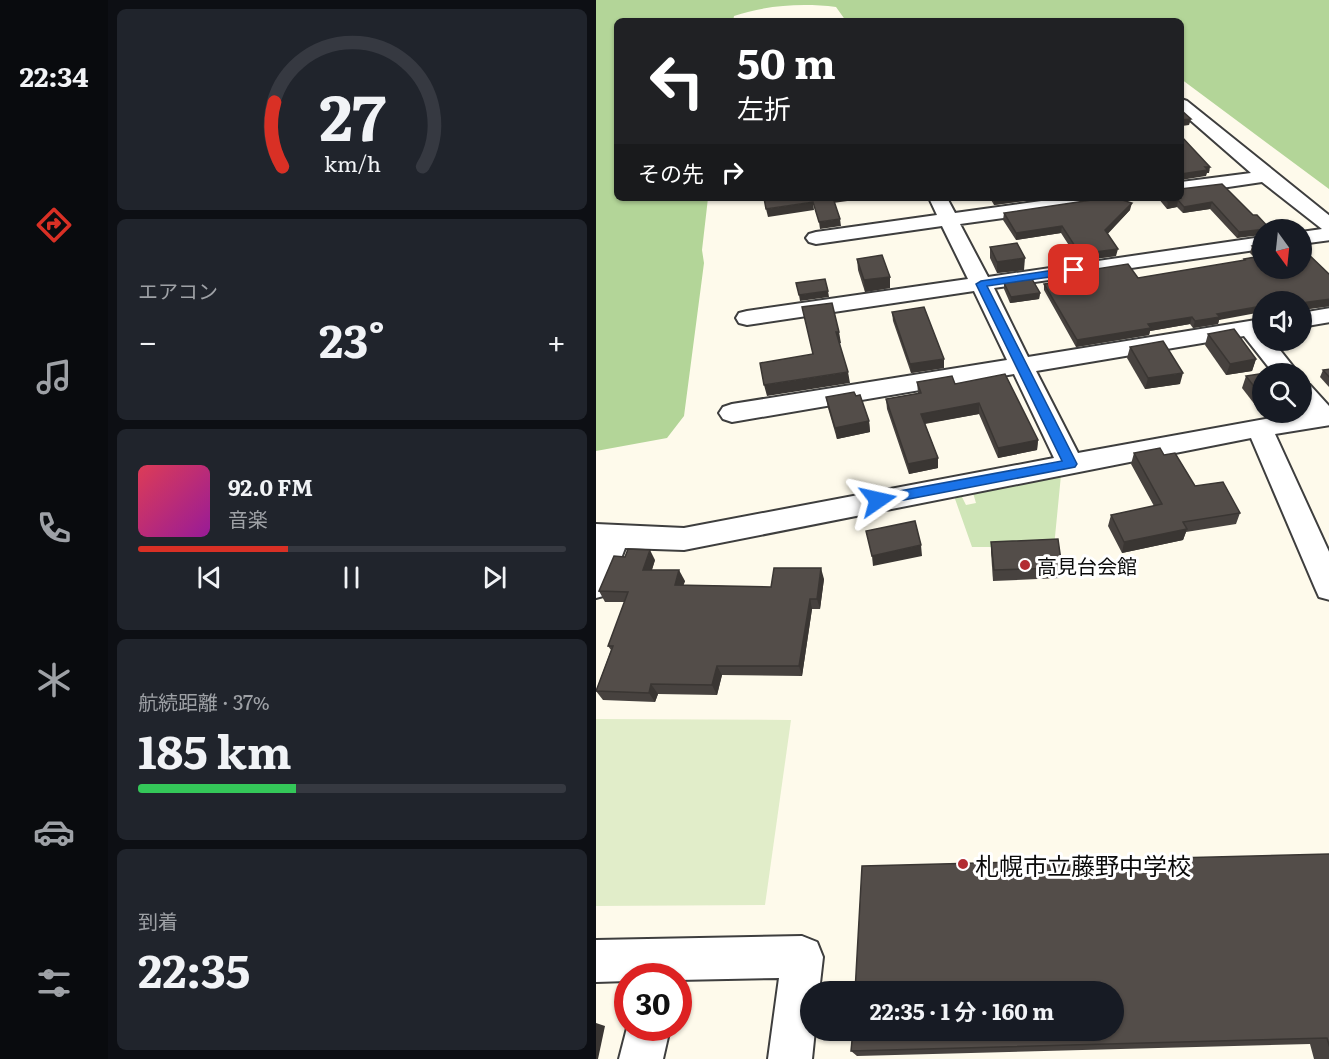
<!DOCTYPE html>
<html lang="ja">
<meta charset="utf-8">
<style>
:root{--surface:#171b24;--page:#20242c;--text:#f1f3f6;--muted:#9ea1a6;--line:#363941;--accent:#d93025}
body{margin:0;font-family:Literata,"Noto Sans JP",serif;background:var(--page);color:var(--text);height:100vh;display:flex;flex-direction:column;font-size:22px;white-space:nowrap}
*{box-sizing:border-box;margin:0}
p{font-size:20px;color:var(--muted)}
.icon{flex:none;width:33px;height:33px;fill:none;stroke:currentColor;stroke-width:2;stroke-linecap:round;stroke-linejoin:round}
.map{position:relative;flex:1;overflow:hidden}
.details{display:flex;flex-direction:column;gap:9px;padding:9px;background:#0d0f14;width:488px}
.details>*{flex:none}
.hud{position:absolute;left:18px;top:18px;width:570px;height:183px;border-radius:9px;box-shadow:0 2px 4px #0004;background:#202124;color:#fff;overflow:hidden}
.needle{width:39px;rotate:165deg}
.controls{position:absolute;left:656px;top:219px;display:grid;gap:12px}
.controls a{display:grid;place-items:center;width:60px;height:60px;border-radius:50%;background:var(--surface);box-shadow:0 2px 4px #0004;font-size:30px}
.speed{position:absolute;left:18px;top:963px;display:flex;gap:12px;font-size:30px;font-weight:700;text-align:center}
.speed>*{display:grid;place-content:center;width:78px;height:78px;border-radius:50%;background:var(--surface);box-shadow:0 2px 4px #0004;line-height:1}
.speed .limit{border:9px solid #d22;background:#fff;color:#111}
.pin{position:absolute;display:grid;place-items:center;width:51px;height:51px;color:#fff;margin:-26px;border-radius:12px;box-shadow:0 3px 9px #0006}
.me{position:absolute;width:66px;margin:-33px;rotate:79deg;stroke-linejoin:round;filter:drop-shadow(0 0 4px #0008)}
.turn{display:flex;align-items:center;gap:21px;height:126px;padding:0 24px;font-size:27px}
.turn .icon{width:78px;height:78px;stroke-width:2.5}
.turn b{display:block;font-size:42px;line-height:51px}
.then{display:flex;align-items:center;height:57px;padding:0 24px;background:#0003;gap:12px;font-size:22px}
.big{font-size:45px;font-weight:700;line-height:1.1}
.details .tile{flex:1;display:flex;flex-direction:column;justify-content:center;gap:9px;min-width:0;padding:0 21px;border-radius:9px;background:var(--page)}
.details .dial{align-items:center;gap:0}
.dial svg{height:156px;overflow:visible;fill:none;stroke:var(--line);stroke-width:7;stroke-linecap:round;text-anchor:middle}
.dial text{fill:var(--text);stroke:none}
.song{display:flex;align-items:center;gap:18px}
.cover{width:72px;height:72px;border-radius:9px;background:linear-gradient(135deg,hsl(350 70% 55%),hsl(300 70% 35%))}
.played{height:6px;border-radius:3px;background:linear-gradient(90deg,var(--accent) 35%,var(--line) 35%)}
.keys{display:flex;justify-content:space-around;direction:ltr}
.heat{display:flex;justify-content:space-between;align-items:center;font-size:33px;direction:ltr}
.charge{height:9px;border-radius:4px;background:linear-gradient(90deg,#34c759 37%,var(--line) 0)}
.trip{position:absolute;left:204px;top:981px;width:324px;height:60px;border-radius:30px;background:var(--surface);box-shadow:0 2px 4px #0004;font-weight:700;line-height:60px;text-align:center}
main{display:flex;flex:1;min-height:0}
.dock{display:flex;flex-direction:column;width:108px;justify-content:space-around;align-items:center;background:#090b0e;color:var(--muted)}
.dock .icon{width:42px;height:42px}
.dock .active{color:var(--accent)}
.dock b{font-size:27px;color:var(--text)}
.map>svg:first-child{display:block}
.green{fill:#cfe5b7}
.forest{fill:#b3d598}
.pitch{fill:#e1edc9}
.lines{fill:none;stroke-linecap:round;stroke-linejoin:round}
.minor-casing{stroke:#3e3e3e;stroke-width:4}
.minor{fill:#fff;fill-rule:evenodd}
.wall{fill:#47423f}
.shaded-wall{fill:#3a3633}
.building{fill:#534d49;stroke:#3a3633;stroke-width:1.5}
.route{fill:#1a73e8;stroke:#114b97;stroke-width:1.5}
.poi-dot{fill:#b22d33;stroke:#fff;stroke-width:2}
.labels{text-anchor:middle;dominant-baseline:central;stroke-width:6;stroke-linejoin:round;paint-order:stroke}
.poi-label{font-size:20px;fill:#0b0b0b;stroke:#fff;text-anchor:start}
.near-poi-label{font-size:24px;fill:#0b0b0b;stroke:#fff;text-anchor:start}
</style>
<main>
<nav class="dock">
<b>22:34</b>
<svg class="icon active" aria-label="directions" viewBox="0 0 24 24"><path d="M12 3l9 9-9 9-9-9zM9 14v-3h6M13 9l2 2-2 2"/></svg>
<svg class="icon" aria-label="music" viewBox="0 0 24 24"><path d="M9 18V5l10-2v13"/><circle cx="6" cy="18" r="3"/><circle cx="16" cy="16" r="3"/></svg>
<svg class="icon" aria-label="phone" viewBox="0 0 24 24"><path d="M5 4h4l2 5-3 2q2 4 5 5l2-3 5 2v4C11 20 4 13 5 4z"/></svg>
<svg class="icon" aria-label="climate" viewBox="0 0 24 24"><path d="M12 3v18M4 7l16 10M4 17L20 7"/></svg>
<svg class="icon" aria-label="car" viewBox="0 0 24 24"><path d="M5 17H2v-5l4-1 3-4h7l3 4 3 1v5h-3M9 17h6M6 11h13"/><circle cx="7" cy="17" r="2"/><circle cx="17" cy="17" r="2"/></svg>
<svg class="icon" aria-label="filters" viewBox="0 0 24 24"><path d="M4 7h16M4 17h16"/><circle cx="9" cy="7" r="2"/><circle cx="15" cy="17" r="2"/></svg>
</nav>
<section class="details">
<div class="tile dial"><svg viewBox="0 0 100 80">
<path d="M14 69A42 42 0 1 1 86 69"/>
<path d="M14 69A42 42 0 0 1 10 36" stroke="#d93025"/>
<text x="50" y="56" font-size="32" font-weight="700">27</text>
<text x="50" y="72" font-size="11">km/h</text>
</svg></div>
<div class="tile"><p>エアコン</p>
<div class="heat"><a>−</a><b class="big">23°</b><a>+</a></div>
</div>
<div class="tile">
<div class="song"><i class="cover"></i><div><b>92.0 FM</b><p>音楽</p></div></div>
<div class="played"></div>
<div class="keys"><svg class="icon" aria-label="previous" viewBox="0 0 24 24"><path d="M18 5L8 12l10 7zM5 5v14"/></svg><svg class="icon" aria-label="pause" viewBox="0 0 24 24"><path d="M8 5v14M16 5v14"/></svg><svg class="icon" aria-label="next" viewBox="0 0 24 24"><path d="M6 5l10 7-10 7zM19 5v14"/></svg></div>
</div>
<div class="tile"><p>航続距離 · 37%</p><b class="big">185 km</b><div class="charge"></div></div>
<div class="tile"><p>到着</p><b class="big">22:35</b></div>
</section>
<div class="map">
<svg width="734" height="1059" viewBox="0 0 734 1059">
<rect width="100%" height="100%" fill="#fefaeb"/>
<polygon class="green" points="465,475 458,547 376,547 358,496 365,495 370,505 380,503 377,493"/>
<path class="forest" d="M0,0h733v189l-148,-110v-58h-335l-10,-14c-34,-4 -69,-2 -102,9l-1,5h-116v177h91l-6,52 2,13 -20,153 -17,22 -71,13z"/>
<polygon class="pitch" points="0,719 195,720 169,905 0,906"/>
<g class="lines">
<g class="minor-casing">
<g id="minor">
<polygon points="585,99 591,101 734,216 734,240 705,244 705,232 726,229 666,182 585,194 585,182 655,173 585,112"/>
<polygon points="333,198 351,198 359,213 467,198 517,198 515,202 508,204 364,224 392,277 666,237 666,249 398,288 432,357 666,319 666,340 676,340 703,374 678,374 648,336 440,371 482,453 708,412 705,408 705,383 714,385 734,407 734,425 679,434 734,554 734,600 723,597 719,588 655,438 88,550 29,548 11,595 0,598 0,524 88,528 458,458 418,374 136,422 127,419 123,413 127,407 136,404 411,360 378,291 151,325 143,323 140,318 143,313 151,311 372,279 346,226 220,244 213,242 210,238 213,234 220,232 341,215"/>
<polygon points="734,308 734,322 705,327 705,313"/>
<polygon points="206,936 221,942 227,957 223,992 214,992 214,1030 219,1030 216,1059 172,1059 183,978 82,980 82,976 32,976 32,981 0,982 0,940"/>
<polygon points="31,1028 74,1028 67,1059 23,1059"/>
</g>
</g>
<use href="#minor" class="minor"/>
</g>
<g class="wall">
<polygon points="626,184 666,230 641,238 614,209 587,213 581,207 571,209 562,198 585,198"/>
<polygon points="394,198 451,198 398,205"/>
<polygon points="534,210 511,234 520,256 483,261 465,233 420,240 407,220 408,213"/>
<polygon points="656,246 734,306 705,310 705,302 666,302 623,320 622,324 597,328 594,324 554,331 553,335 480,347 448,290 448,284 493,276 494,270 542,278 647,261 648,259 658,257 654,253"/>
<polygon points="394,247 428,270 401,273 394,258"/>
<polygon points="261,259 294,288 269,292 262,270"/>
<polygon points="408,283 444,293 443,299 414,303 408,289"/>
<polygon points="296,312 348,368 315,373 297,321"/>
<polygon points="612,334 660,359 656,371 630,375 609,345"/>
<polygon points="534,347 584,384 549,389 531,358"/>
<polygon points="734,369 734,388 724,377 727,370"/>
<polygon points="666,374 666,410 663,410 646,388 650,376"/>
<polygon points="321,382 359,384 442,440 441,450 402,458 383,414 329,424 342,458 342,468 313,474 291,409 290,399 322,393"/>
<polygon points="260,396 273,421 274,432 241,439 232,408 230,397"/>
<polygon points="538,453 568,455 599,486 644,513 640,524 590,532 587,540 526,553 512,526 515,515 558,506 535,464"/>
<polygon points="395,542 466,568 464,578 397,581 395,552"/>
<polygon points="59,560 56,570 89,581 87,585 175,587 228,579 224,609 216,609 206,676 126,675 121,695 62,694 59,702 7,700 0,691 15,650 12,646 29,602 9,602 3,591"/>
<polygon points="734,854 734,1059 718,1059 714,1044 261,1056 255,1051"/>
</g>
<g class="shaded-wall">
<polygon points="595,119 593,125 586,126 585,130 585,120"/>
<polygon points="609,167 614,167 613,173 611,173 610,176 585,180 585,174"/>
<polygon points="237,198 273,198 237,203"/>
<polygon points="404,198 451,198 398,205 398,199"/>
<polygon points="582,200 581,207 571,209 572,202"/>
<polygon points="217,202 218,210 172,217 170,209"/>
<polygon points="616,202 614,209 587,213 588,207"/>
<polygon points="536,203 534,210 508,238 509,230"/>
<polygon points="244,219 245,226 224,229 223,222"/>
<polygon points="466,226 465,233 420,240 420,233"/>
<polygon points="670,229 666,230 666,235 641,238 643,232"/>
<polygon points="522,249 520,256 483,261 484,254"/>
<polygon points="429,258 428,270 401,273 401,262"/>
<polygon points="294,277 294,288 269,292 268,280"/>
<polygon points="232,291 233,297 204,301 203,295"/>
<polygon points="444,293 443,299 414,303 415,297"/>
<polygon points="734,299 734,306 705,310 705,303"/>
<polygon points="666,306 666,312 623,320 622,324 597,328 599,321 621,314"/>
<polygon points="596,317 594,324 554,331 553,335 480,347 481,340 552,324"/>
<polygon points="240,332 243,332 245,343 241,344"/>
<polygon points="348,359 348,368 315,373 314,364"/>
<polygon points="660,359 656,371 630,375 634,364"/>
<polygon points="252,372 254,383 171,396 168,385"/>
<polygon points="587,373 584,384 549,389 552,378"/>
<polygon points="383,403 383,414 326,424 325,414"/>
<polygon points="273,421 274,432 241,439 239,428"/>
<polygon points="442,440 441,450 402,458 402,448"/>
<polygon points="342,458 342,468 313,474 312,464"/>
<polygon points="591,529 587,540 526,553 528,542"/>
<polygon points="325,545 326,556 277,566 276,556"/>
<polygon points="54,550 59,560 52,581 47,570"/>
<polygon points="225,568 228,579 224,609 221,599"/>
<polygon points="83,570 89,581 84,596 79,585"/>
<polygon points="214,599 216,609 206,676 203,666"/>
<polygon points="121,666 126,675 121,695 116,685"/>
<polygon points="55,684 62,694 59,702 53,693"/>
<polygon points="0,1023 9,1026 2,1059 0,1059"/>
</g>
<g class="building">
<polygon points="585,110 595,119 585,120"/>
<polygon points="585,136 614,167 609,167 612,170 585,174"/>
<polygon points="626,184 657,215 661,215 675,230 670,230 670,229 643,232 616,202 588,207 582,200 572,202 569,198 585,198 585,189"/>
<polygon points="168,198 237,198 244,219 223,222 217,202 170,209"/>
<polygon points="509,198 520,198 536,203 509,230 522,249 484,254 466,226 420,233 408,213"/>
<polygon points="421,243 429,258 401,262 394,247"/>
<polygon points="666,244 666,268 705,268 705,251 709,251 734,275 734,299 705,303 705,302 700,302 698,300 691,302 666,302 666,306 621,314 624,317 599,321 596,317 552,324 555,328 481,340 448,284 498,276 494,270 532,264 542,278 649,260 648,259 665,256 656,246"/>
<polygon points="286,255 294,277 268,280 261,259"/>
<polygon points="229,279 232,291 203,295 200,283"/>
<polygon points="436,279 444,293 415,297 408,283"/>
<polygon points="236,303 243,332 240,332 252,372 168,385 164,363 217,354 206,307"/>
<polygon points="328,307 348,359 314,364 296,312"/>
<polygon points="638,329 660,359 634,364 612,334"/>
<polygon points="567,341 587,373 552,378 534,347"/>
<polygon points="734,369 734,378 727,370"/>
<polygon points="676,372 678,374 666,374 666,397 650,376"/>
<polygon points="409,374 442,440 402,448 383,403 325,414 342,458 312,464 290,399 325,393 321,382 356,376 359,384"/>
<polygon points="258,392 260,396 264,395 273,421 239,428 230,397"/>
<polygon points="564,448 568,455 579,453 599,486 627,482 644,513 587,522 591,529 528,542 515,515 566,504 538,453"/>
<polygon points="319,521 325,545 276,556 270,531"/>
<polygon points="462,539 466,568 398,570 395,542"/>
<polygon points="32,549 54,550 47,570 83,570 79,585 175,587 178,568 225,568 221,599 214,599 203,666 121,666 116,685 55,684 53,693 0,691 17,646 12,646 32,592 3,591 18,556 29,557"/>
<polygon points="734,854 734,1048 731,1038 255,1051 257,1030 518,1030 518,992 259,992 266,866"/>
</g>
<polygon class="route" points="478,267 482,268 482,273 391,286 481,464 479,467 282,505 277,504 275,500 282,495 466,461 380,284 385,281"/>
<g class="poi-dot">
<circle cx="429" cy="565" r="6"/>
<circle cx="367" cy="864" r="6"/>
</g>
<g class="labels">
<g class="poi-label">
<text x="441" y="565">高見台会館</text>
</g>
<g class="near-poi-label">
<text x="379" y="864">札幌市立藤野中学校</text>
</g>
</g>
</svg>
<div class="controls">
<a><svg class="needle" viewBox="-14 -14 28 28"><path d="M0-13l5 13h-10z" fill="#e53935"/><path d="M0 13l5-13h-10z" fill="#9ea1a6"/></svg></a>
<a><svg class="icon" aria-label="sound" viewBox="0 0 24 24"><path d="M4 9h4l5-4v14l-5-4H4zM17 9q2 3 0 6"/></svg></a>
<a><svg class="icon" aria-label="search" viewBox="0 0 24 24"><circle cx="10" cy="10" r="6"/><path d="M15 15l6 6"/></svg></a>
</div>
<div class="speed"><div class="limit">30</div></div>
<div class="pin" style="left:478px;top:270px;background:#d93025"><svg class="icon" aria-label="arrive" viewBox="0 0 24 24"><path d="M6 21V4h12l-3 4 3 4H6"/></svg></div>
<svg class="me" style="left:282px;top:500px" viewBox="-20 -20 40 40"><path d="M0-17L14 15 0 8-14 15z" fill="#1a73e8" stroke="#fff" stroke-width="4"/></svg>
<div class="trip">22:35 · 1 分 · 160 m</div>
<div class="hud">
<div class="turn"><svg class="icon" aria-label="left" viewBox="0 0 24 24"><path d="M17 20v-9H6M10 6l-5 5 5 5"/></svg><div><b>50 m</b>左折</div></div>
<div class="then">その先<svg class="icon" aria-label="right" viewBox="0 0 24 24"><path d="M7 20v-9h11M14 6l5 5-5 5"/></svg></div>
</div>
</div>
</main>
